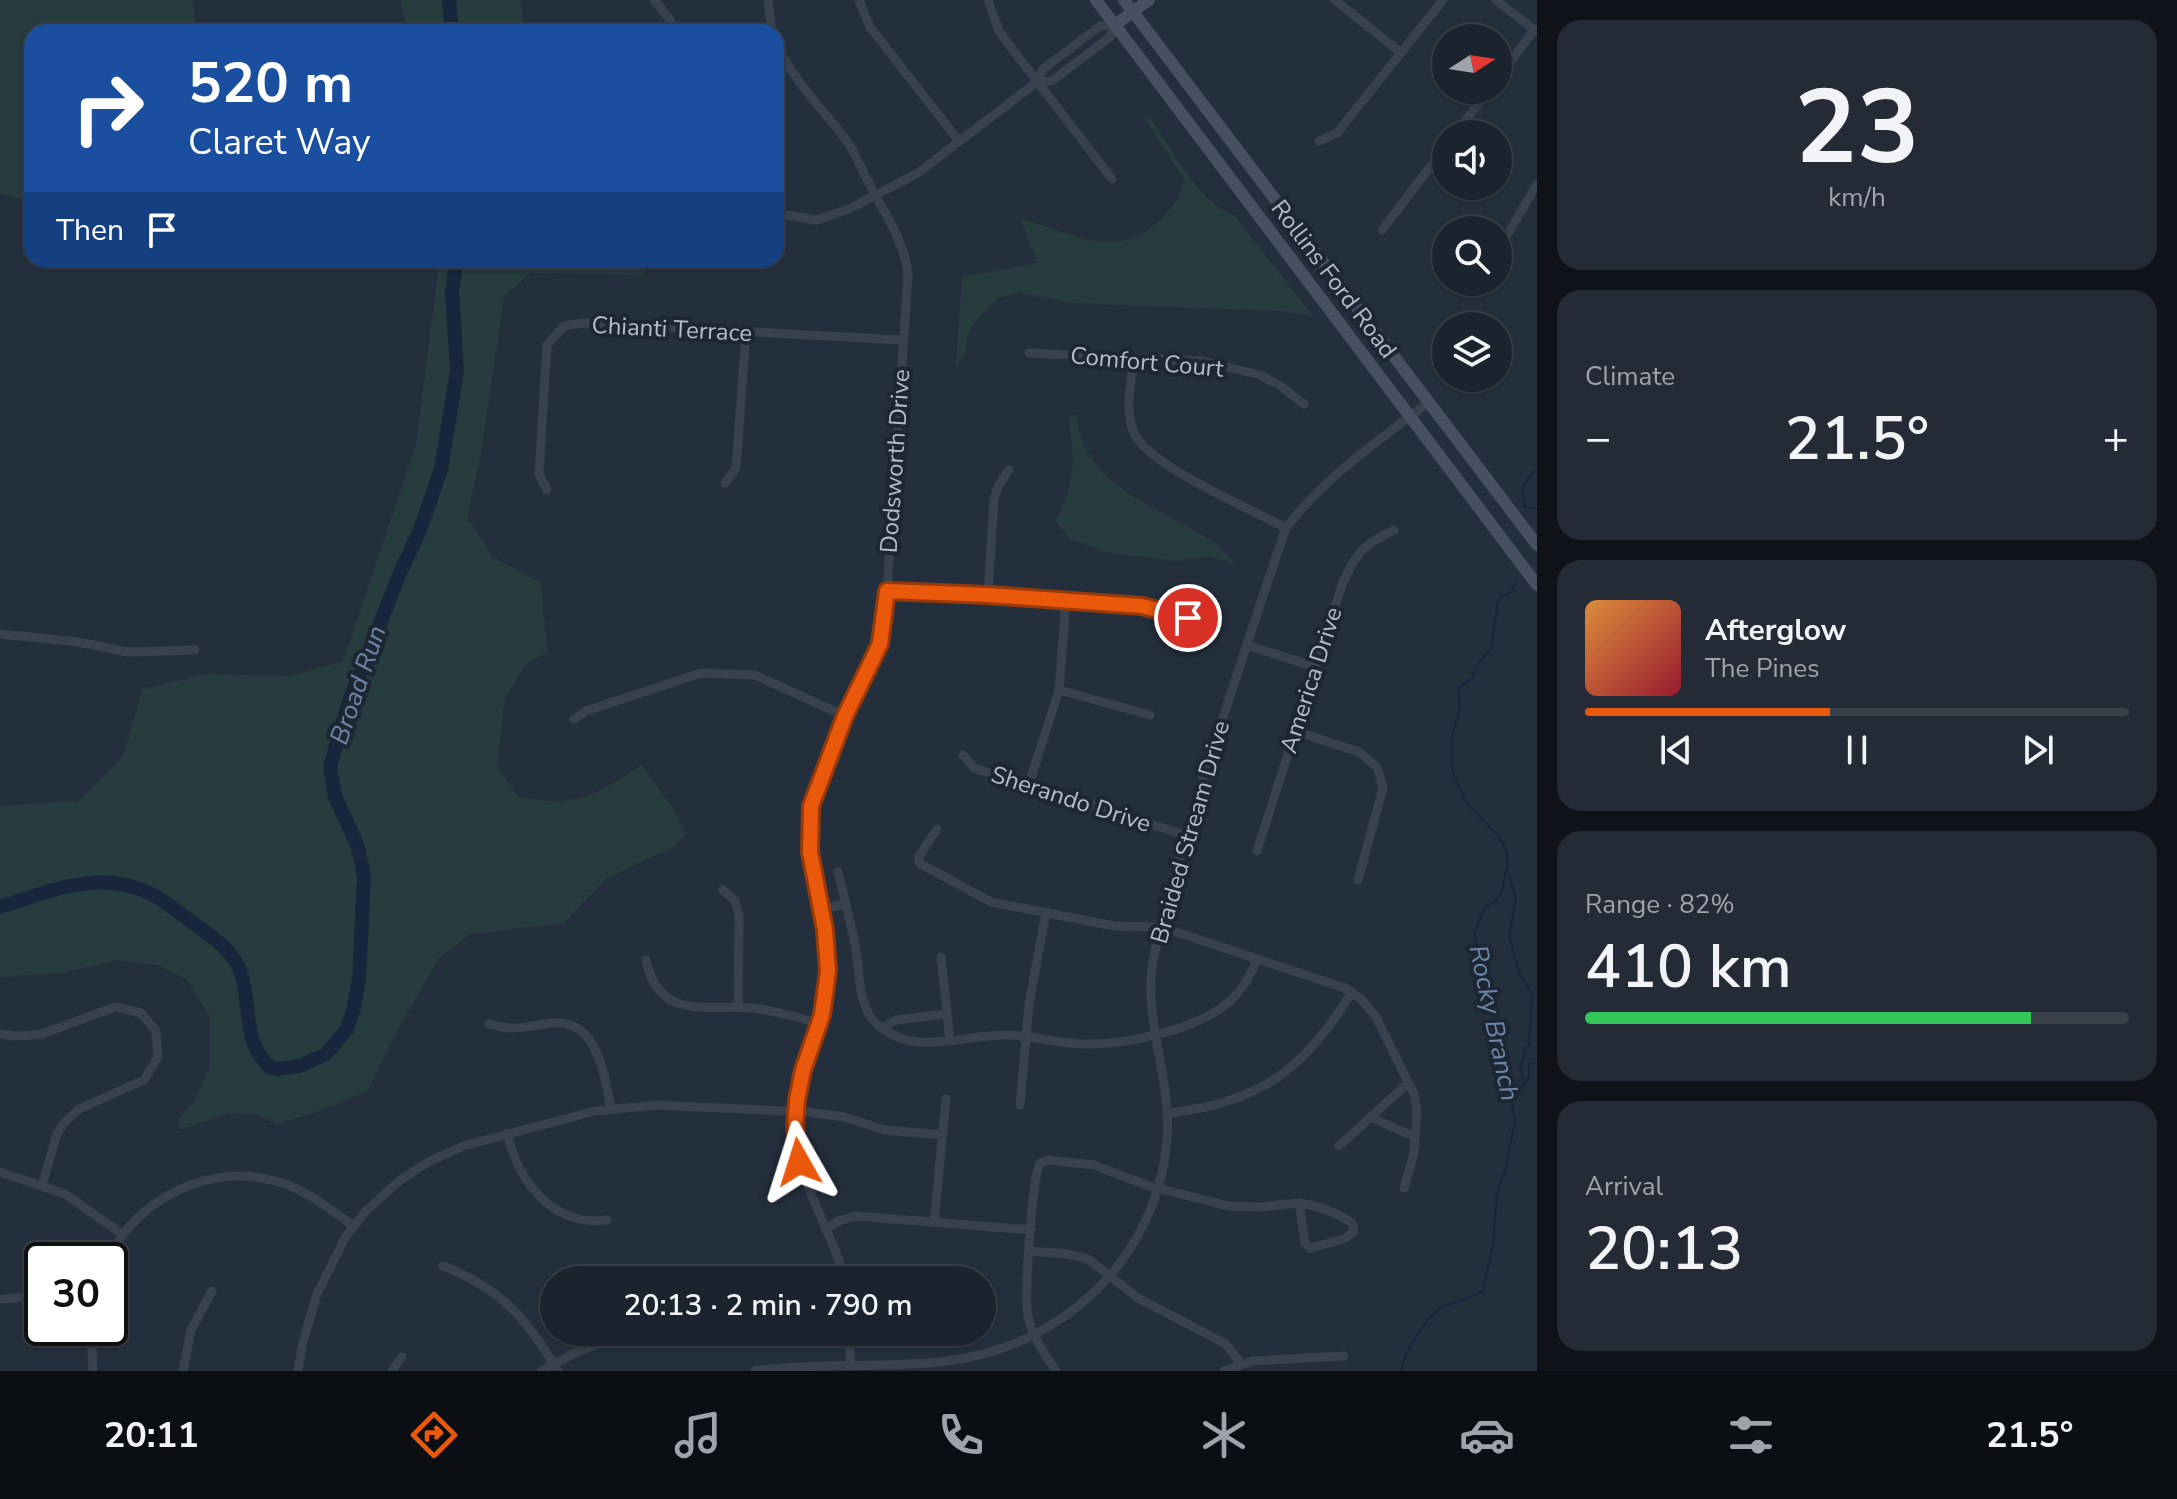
<!DOCTYPE html>
<meta charset="utf-8">
<style>
:root{--surface:#1b232e;--page:#242b36;--text:#f1f3f6;--muted:#a0a4aa;--line:#39404a;--accent:#ea580c}
body{margin:0;font-family:"Nunito Sans",sans-serif;background:var(--page);color:var(--text);height:100vh;display:flex;flex-direction:column;font-size:30px;white-space:nowrap}
*{box-sizing:border-box;margin:0}
p{font-size:26px;color:var(--muted)}
.icon{flex:none;width:44px;height:44px;fill:none;stroke:currentColor;stroke-width:2;stroke-linecap:round;stroke-linejoin:round}
.map{position:relative;flex:1;overflow:hidden}
.panel{display:flex;flex-direction:column;gap:20px;padding:20px;background:#0f1319;width:640px}
.panel>*{flex:none}
.top-card{position:absolute;left:24px;top:24px;width:760px;height:244px;border-radius:24px;box-shadow:0 2px 6px #0004,0 0 0 2px var(--line);background:#1a4fa0;color:#fff;overflow:hidden}
.needle{width:52px;rotate:78deg}
.tools{position:absolute;left:1432px;top:24px;display:grid;gap:16px}
.tools a{display:grid;place-items:center;width:80px;height:80px;border-radius:50%;background:var(--surface);box-shadow:0 2px 6px #0004,0 0 0 2px var(--line);font-size:40px}
.speed{position:absolute;left:24px;top:1242px;display:flex;gap:16px;font-size:40px;font-weight:700;text-align:center}
.speed>*{display:grid;place-content:center;width:104px;height:104px;border-radius:50%;background:var(--surface);box-shadow:0 2px 6px #0004,0 0 0 2px var(--line);line-height:1}
.speed .limit{border:4px solid #111;border-radius:12px;background:#fff;color:#111}
.pin{position:absolute;display:grid;place-items:center;width:68px;height:68px;color:#fff;margin:-34px;border:4px solid #fff;border-radius:50%;box-shadow:0 2px 8px #0007}
.me{position:absolute;width:88px;margin:-44px;rotate:354deg;stroke-linejoin:round;filter:drop-shadow(0 0 6px #0008)}
.turn{display:flex;align-items:center;gap:28px;height:168px;padding:0 32px;font-size:36px}
.turn .icon{width:104px;height:104px;stroke-width:2.5}
.turn b{display:block;font-size:56px;line-height:68px}
.then{display:flex;align-items:center;height:76px;padding:0 32px;background:#0003;gap:16px;font-size:30px}
.big{font-size:60px;font-weight:600;line-height:1.1}
.panel .card{flex:1;display:flex;flex-direction:column;justify-content:center;gap:12px;min-width:0;padding:0 28px;border-radius:24px;background:var(--page)}
.panel .dial{align-items:center;gap:0}
.dial b{font-size:104px;line-height:1}
.song{display:flex;align-items:center;gap:24px}
.cover{width:96px;height:96px;border-radius:12px;background:linear-gradient(135deg,hsl(30 70% 55%),hsl(350 70% 35%))}
.played{height:8px;border-radius:4px;background:linear-gradient(90deg,var(--accent) 45%,var(--line) 45%)}
.keys{display:flex;justify-content:space-around;direction:ltr}
.heat{display:flex;justify-content:space-between;align-items:center;font-size:44px;direction:ltr}
.charge{height:12px;border-radius:6px;background:linear-gradient(90deg,#34c759 82%,var(--line) 0)}
.trip{position:absolute;left:540px;top:1266px;width:456px;height:80px;border-radius:40px;background:var(--surface);box-shadow:0 2px 6px #0004,0 0 0 2px var(--line);font-weight:600;line-height:80px;text-align:center}
.menu{display:flex;height:128px;justify-content:space-around;align-items:center;background:#0b0e12;color:var(--muted)}
.menu .icon{width:56px;height:56px}
.menu .current{color:var(--accent)}
.menu b{font-size:36px;color:var(--text)}
main{display:flex;flex:1;min-height:0}
.map>svg:first-child{display:block}
.green{fill:#263c3f}
.lines{fill:none;stroke-linecap:round;stroke-linejoin:round}
.stream{stroke:#17263c;stroke-width:2}
.river{stroke:#17263c;stroke-width:14}
.street{stroke:#38414e;stroke-width:9}
.secondary{stroke:#465061;stroke-width:12}
.route-casing{stroke:#983908;stroke-width:20}
.route{stroke:#ea580c;stroke-width:14}
.labels{text-anchor:middle;dominant-baseline:central;stroke-width:8;stroke-linejoin:round;paint-order:stroke}
.street-label{font-size:24px;fill:#b4bcc9;stroke:#1d2633}
.water-label{font-size:26px;font-style:italic;fill:#6d86a8;stroke:#1d2633}
</style>
<main>
<div class="map">
<svg width="1537" height="1371" viewBox="0 0 1537 1371">
<rect width="100%" height="100%" fill="#242f3e"/>
<g class="green">
<polygon points="0,0 192,0 197,32 32,32 32,202 0,193"/>
<polygon points="400,0 520,0 525,32 408,32"/>
<path d="M1144,117l7,2c21,31 49,85 84,97l78,100 -34,-5 -205,-8 -55,-10 -21,5 -24,25 -6,12 -3,18 -9,14 6,-90 76,-14 -18,-44c54,13 95,46 143,-2 11,-11 19,-23 21,-37z"/>
<path d="M437,260h208v15l-115,-2 -26,24 -24,162 -13,58 26,40 48,26 6,69 -21,12 -21,34 -8,68 21,31c61,11 74,0 124,-32l33,46 11,23 -13,13 -67,32 -42,44 -93,11 -32,24 -45,78 -26,55 -54,22 -36,11 -26,-10 -24,-1 -48,17 -2,-11 16,-17 16,-35v-50l-23,-37 -30,-15 -39,-5 -58,13 -60,4v-171l78,-5 45,-45 20,-67 63,-15 84,2 53,-15 73,-217 22,-171z"/>
<path d="M1076,415c8,74 86,92 139,128 8,6 15,14 22,21l-30,-8 -32,5 -71,-9 -34,-13 -15,-19c23,-35 18,-65 14,-104z"/>
</g>
<g class="lines">
<g class="stream">
<path d="M1537,468c-15,19 -16,15 -12,39l12,2"/>
<polyline points="1509,875 1516,899 1509,936 1519,973 1532,994 1529,1045 1525,1048 1524,1058 1520,1065 1524,1082"/>
<polyline points="1512,1105 1529,1076 1529,1064 1537,1063"/>
<path d="M1401,1371c3,-18 25,-55 42,-64 13,-7 27,-6 40,-17l10,-44 4,-54 8,-21 10,-50 -8,-47 -7,-10v-32l-9,-19 3,-15 -11,-18 -7,-24 -1,-25 10,-24 10,-5 7,-11 6,-27 -2,-14 -7,-13 -34,-36 -13,-30v-35l8,-27 -2,-21 14,-10 5,-13 14,-16 7,-49 3,-4 10,-4 5,-10"/>
</g>
<g class="river">
<polyline points="449,0 452,32"/>
<path d="M0,907c50,-16 102,-39 153,-12 14,7 27,19 40,28 16,11 40,28 47,47 13,36 0,65 29,97l8,2 23,-3 26,-12 21,-25 6,-18 6,-31 5,-104 -6,-29 -23,-51 -5,-29 19,-66 51,-128 20,-43 21,-61 16,-98 -5,-80 5,-31"/>
</g>
<g class="street">
<polyline points="654,0 669,18 675,32"/>
<polyline points="768,0 772,32"/>
<polyline points="859,0 870,27 958,140"/>
<polyline points="988,0 999,31 1013,50 1112,179"/>
<polyline points="1335,0 1400,52"/>
<polyline points="1496,0 1537,32"/>
<path d="M776,42c17,39 46,66 71,99 9,13 15,30 23,44 15,29 34,55 38,89l-21,317c-2,17 -2,38 -8,54 -19,53 -58,107 -68,163 -9,50 15,95 17,144 3,65 -34,112 -33,172 0,58 37,102 49,156"/>
<polyline points="1498,78 1534,30"/>
<polyline points="1455,134 1489,90"/>
<polyline points="1319,141 1337,133 1443,0"/>
<polyline points="776,208 786,215 817,220 849,209 918,173 1037,82 1043,69 1100,26 1115,25 1110,37 1052,81 1037,82"/>
<polyline points="1382,230 1446,146"/>
<polyline points="1498,251 1537,184"/>
<polyline points="1029,353 1203,361 1260,375 1279,385 1304,404"/>
<path d="M1134,359c-3,24 -10,50 0,74 13,32 119,77 152,95"/>
<polyline points="725,483 736,468 746,333"/>
<polyline points="547,490 539,474 547,345 564,326 583,323 903,340"/>
<polyline points="887,591 988,595 1142,606 1188,618 1207,615"/>
<polyline points="988,595 994,499 999,485 1009,470"/>
<polyline points="0,634 78,642 128,652 195,650"/>
<polyline points="1247,645 1315,667"/>
<polyline points="1059,690 1150,715"/>
<polyline points="574,719 586,711 701,673 755,675 845,716"/>
<polyline points="1295,731 1359,752 1377,767 1383,788 1358,880"/>
<polyline points="963,755 974,768 1185,835"/>
<polyline points="1028,787 1059,690 1066,601"/>
<polyline points="937,829 919,856 919,863 991,902 1114,926 1161,927 1345,988 1361,999 1376,1017 1414,1094 1417,1112 1414,1153 1404,1188"/>
<path d="M1257,851l86,-269c14,-30 21,-38 51,-52"/>
<path d="M838,872c6,24 12,48 17,72 5,23 2,57 18,76 37,40 90,14 134,15 27,1 53,9 80,9 41,0 112,-14 144,-44 12,-11 20,-25 26,-41"/>
<polyline points="723,890 735,901 739,915 738,1007"/>
<polyline points="821,909 846,904"/>
<polyline points="941,957 950,1041"/>
<path d="M646,960c13,62 62,44 106,48 23,2 45,10 67,15"/>
<path d="M489,1024c27,8 37,2 63,-1 46,-5 52,53 59,85"/>
<polyline points="883,1028 896,1020 947,1014"/>
<polyline points="0,1034 17,1036 42,1034 115,1007 141,1013 156,1031 158,1057 144,1080 79,1109 64,1123 57,1134 42,1185"/>
<polyline points="1020,1105 1029,1004 1046,912"/>
<path d="M1168,1113c93,-10 135,-43 184,-121"/>
<polyline points="1370,1117 1415,1137"/>
<path d="M507,1133c11,48 45,94 100,87"/>
<polyline points="1339,1146 1408,1083"/>
<polyline points="0,1172 65,1194 122,1234"/>
<polyline points="934,1222 946,1099"/>
<polyline points="826,1229 838,1221 856,1216 1031,1230"/>
<polyline points="1030,1251 1068,1254 1088,1259 1138,1298 1226,1344 1241,1364"/>
<path d="M107,1260c30,-62 104,-99 172,-78 28,8 51,28 75,44"/>
<path d="M443,1266c59,23 83,52 115,105"/>
<polyline points="711,1280 730,1273"/>
<polyline points="3,1299 42,1296"/>
<polyline points="91,1328 93,1371"/>
<polyline points="848,1332 851,1366"/>
<polyline points="183,1371 191,1330 212,1291"/>
<polyline points="298,1371 303,1342 317,1294 346,1236 366,1211 399,1181 428,1162 463,1146 595,1111 657,1105 806,1112 844,1117 885,1130 943,1135"/>
<polyline points="392,1371 402,1357"/>
<polyline points="541,1371 577,1352 628,1332"/>
<path d="M755,1371c63,-9 128,-2 192,-10 116,-14 210,-103 220,-221 5,-60 -22,-112 -15,-173 3,-20 9,-40 14,-59 13,-49 26,-97 42,-145 26,-78 51,-157 78,-235 39,-51 92,-87 143,-126"/>
<path d="M1056,1371c-11,-17 -24,-34 -28,-55 -4,-18 4,-138 12,-153l8,-3 46,5 55,21 79,20 33,1 38,-4 6,40 5,5 34,-9 10,-7 -2,-9c-17,-12 -33,-17 -53,-20"/>
<polyline points="1224,1371 1252,1361 1344,1356"/>
</g>
<g class="secondary">
<polyline points="1096,0 1537,585"/>
<polyline points="1124,0 1537,545"/>
<polyline points="1115,25 1149,0"/>
</g>
</g>
<g class="lines">
<g class="route-casing">
<polyline id="route" points="799,1162 795,1126 797,1100 803,1070 822,1015 828,971 825,930 810,852 811,806 845,716 880,644 887,591 988,595 1142,606 1188,618"/>
</g>
<use href="#route" class="route"/>
</g>
<g class="labels">
<g class="street-label">
<text transform="translate(1334 279) rotate(53)">Rollins Ford Road</text>
<text transform="translate(672 329) rotate(3)">Chianti Terrace</text>
<text transform="translate(1147 362) rotate(5)">Comfort Court</text>
<text transform="translate(895 461) rotate(-86)">Dodsworth Drive</text>
<text transform="translate(1311 680) rotate(-72)">America Drive</text>
<text transform="translate(1071 799) rotate(18)">Sherando Drive</text>
<text transform="translate(1190 832) rotate(-74)">Braided Stream Drive</text>
</g>
<g class="water-label">
<text transform="translate(358 685) rotate(-71)">Broad Run</text>
<text transform="translate(1494 1023) rotate(78)">Rocky Branch</text>
</g>
</g>
</svg>
<div class="tools">
<a><svg class="needle" viewBox="-14 -14 28 28"><path d="M0-13l5 13h-10z" fill="#e53935"/><path d="M0 13l5-13h-10z" fill="#a0a4aa"/></svg></a>
<a><svg class="icon" aria-label="sound" viewBox="0 0 24 24"><path d="M4 9h4l5-4v14l-5-4H4zM17 9q2 3 0 6"/></svg></a>
<a><svg class="icon" aria-label="search" viewBox="0 0 24 24"><circle cx="10" cy="10" r="6"/><path d="M15 15l6 6"/></svg></a>
<a><svg class="icon" aria-label="layers" viewBox="0 0 24 24"><path d="M12 4l9 5-9 5-9-5zM3 14l9 5 9-5"/></svg></a>
</div>
<div class="speed"><div class="limit">30</div></div>
<div class="pin" style="left:1188px;top:618px;background:#d93025"><svg class="icon" aria-label="arrive" viewBox="0 0 24 24"><path d="M6 21V4h12l-3 4 3 4H6"/></svg></div>
<svg class="me" style="left:799px;top:1162px" viewBox="-20 -20 40 40"><path d="M0-17L14 15 0 8-14 15z" fill="#ea580c" stroke="#fff" stroke-width="4"/></svg>
<div class="trip">20:13 · 2 min · 790 m</div>
<div class="top-card">
<div class="turn"><svg class="icon" aria-label="right" viewBox="0 0 24 24"><path d="M7 20v-9h11M14 6l5 5-5 5"/></svg><div><b>520 m</b>Claret Way</div></div>
<div class="then">Then<svg class="icon" aria-label="arrive" viewBox="0 0 24 24"><path d="M6 21V4h12l-3 4 3 4H6"/></svg></div>
</div>
</div>
<section class="panel">
<div class="card dial"><b>23</b><p>km/h</p></div>
<div class="card"><p>Climate</p>
<div class="heat"><a>−</a><b class="big">21.5°</b><a>+</a></div>
</div>
<div class="card">
<div class="song"><i class="cover"></i><div><b>Afterglow</b><p>The Pines</p></div></div>
<div class="played"></div>
<div class="keys"><svg class="icon" aria-label="previous" viewBox="0 0 24 24"><path d="M18 5L8 12l10 7zM5 5v14"/></svg><svg class="icon" aria-label="pause" viewBox="0 0 24 24"><path d="M8 5v14M16 5v14"/></svg><svg class="icon" aria-label="next" viewBox="0 0 24 24"><path d="M6 5l10 7-10 7zM19 5v14"/></svg></div>
</div>
<div class="card"><p>Range · 82%</p><b class="big">410 km</b><div class="charge"></div></div>
<div class="card"><p>Arrival</p><b class="big">20:13</b></div>
</section>
</main>
<nav class="menu">
<b>20:11</b>
<svg class="icon current" aria-label="directions" viewBox="0 0 24 24"><path d="M12 3l9 9-9 9-9-9zM9 14v-3h6M13 9l2 2-2 2"/></svg>
<svg class="icon" aria-label="music" viewBox="0 0 24 24"><path d="M9 18V5l10-2v13"/><circle cx="6" cy="18" r="3"/><circle cx="16" cy="16" r="3"/></svg>
<svg class="icon" aria-label="phone" viewBox="0 0 24 24"><path d="M5 4h4l2 5-3 2q2 4 5 5l2-3 5 2v4C11 20 4 13 5 4z"/></svg>
<svg class="icon" aria-label="climate" viewBox="0 0 24 24"><path d="M12 3v18M4 7l16 10M4 17L20 7"/></svg>
<svg class="icon" aria-label="car" viewBox="0 0 24 24"><path d="M5 17H2v-5l4-1 3-4h7l3 4 3 1v5h-3M9 17h6M6 11h13"/><circle cx="7" cy="17" r="2"/><circle cx="17" cy="17" r="2"/></svg>
<svg class="icon" aria-label="filters" viewBox="0 0 24 24"><path d="M4 7h16M4 17h16"/><circle cx="9" cy="7" r="2"/><circle cx="15" cy="17" r="2"/></svg>
<b>21.5°</b>
</nav>
